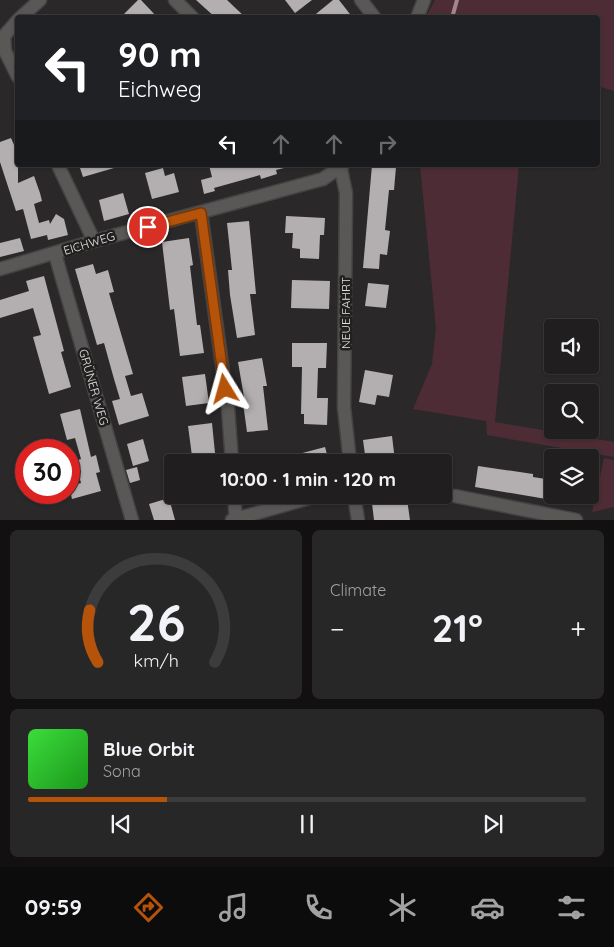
<!DOCTYPE html>
<meta charset="utf-8">
<style>
:root{--surface:#201e1f;--page:#282728;--text:#f1f3f6;--muted:#a2a2a4;--line:#3d3c3d;--accent:#b45309}
body{margin:0;font-family:Quicksand,sans-serif;background:var(--page);color:var(--text);height:100vh;display:flex;flex-direction:column;font-size:19px;white-space:nowrap}
*{box-sizing:border-box;margin:0}
p{font-size:16px;color:var(--muted)}
.icon{flex:none;width:28px;height:28px;fill:none;stroke:currentColor;stroke-width:2;stroke-linecap:round;stroke-linejoin:round}
.map{position:relative;height:520px;overflow:hidden}
.panel{display:flex;flex-direction:column;gap:10px;padding:10px;background:#121011;flex:1}
.panel>*{flex:none}
.guide{position:absolute;left:15px;top:15px;width:585px;height:152px;border-radius:5px;box-shadow:0 1px 4px #0004,0 0 0 1px var(--line);background:#202124;color:#fff;overflow:hidden}
.buttons{position:absolute;left:544px;top:319px;display:grid;gap:10px}
.buttons a{display:grid;place-items:center;width:55px;height:55px;border-radius:5px;background:var(--surface);box-shadow:0 1px 4px #0004,0 0 0 1px var(--line);font-size:25px}
.speed{position:absolute;left:15px;top:439px;display:flex;gap:10px;font-size:25px;font-weight:700;text-align:center}
.speed>*{display:grid;place-content:center;width:65px;height:65px;border-radius:50%;background:var(--surface);box-shadow:0 1px 4px #0004,0 0 0 1px var(--line);line-height:1}
.speed .limit{border:8px solid #d22;background:#fff;color:#111}
.pin{position:absolute;display:grid;place-items:center;width:42px;height:42px;color:#fff;margin:-21px;border:2px solid #fff;border-radius:50%;box-shadow:0 1px 5px #0007}
.me{position:absolute;width:55px;margin:-28px;rotate:352deg;stroke-linejoin:round;filter:drop-shadow(0 0 4px #0008)}
.turn{display:flex;align-items:center;gap:18px;height:105px;padding:0 20px;font-size:22px}
.turn .icon{width:65px;height:65px;stroke-width:2.5}
.turn b{display:block;font-size:35px;line-height:42px}
.lanes{display:flex;align-items:center;height:48px;padding:0 20px;background:#0003;justify-content:center;gap:25px;direction:ltr}
.lanes .off{opacity:.35}
.big{font-size:38px;font-weight:800;line-height:1.1}
.panel .card{flex:1;display:flex;flex-direction:column;justify-content:center;gap:8px;min-width:0;padding:0 18px;border-radius:8px;background:var(--page)}
.panel .dial{align-items:center;gap:0}
.dial svg{height:130px;overflow:visible;fill:none;stroke:var(--line);stroke-width:7;stroke-linecap:round;text-anchor:middle}
.dial text{fill:var(--text);stroke:none}
.song{display:flex;align-items:center;gap:15px}
.cover{width:60px;height:60px;border-radius:8px;background:linear-gradient(135deg,hsl(120 70% 55%),hsl(120 70% 35%))}
.played{height:5px;border-radius:2px;background:linear-gradient(90deg,var(--accent) 25%,var(--line) 25%)}
.keys{display:flex;justify-content:space-around;direction:ltr}
.heat{display:flex;justify-content:space-between;align-items:center;font-size:28px;direction:ltr}
.panel .tiles{flex:1;display:grid;gap:10px;grid-template-columns:1fr 1fr}
.card:last-child{grid-column:span 2}
.trip{position:absolute;left:164px;top:454px;width:288px;height:50px;border-radius:5px;background:var(--surface);box-shadow:0 1px 4px #0004,0 0 0 1px var(--line);font-weight:800;line-height:50px;text-align:center}
.menu{display:flex;height:80px;justify-content:space-around;align-items:center;background:#0d0c0c;color:var(--muted)}
.menu .icon{width:35px;height:35px}
.menu .on{color:var(--accent)}
.menu b{font-size:22px;color:var(--text)}
.map>svg:first-child{display:block}
.green{fill:#4e2c36}
.lines{fill:none;stroke-linecap:round;stroke-linejoin:round}
.stream{stroke:#a4868e;stroke-width:4}
.building{fill:#b3afb0}
.street-casing{stroke:#454344;stroke-width:15}
.street{stroke:#5a5757;stroke-width:12}
.route-casing{stroke:#753606;stroke-width:12}
.route{stroke:#b45309;stroke-width:9}
.labels{text-anchor:middle;dominant-baseline:central;stroke-width:5;stroke-linejoin:round;paint-order:stroke}
.street-label{font-size:12px;fill:#e2e0e1;stroke:#221f1f}
</style>
<div class="map">
<svg width="614" height="520" viewBox="0 0 614 520">
<rect width="100%" height="100%" fill="#2b2829"/>
<g class="green">
<polygon points="435,0 614,0 614,91 598,86 598,18 426,17"/>
<polygon points="420,165 519,165 495,422 614,442 614,457 487,435 486,421 413,409 432,364 436,328"/>
<polygon points="604,458 614,460 614,507 592,512"/>
</g>
<g class="lines">
<polyline class="stream" points="452,18 457,0"/>
</g>
<g class="building">
<polygon points="138,0 141,0 158,18 120,18"/>
<polygon points="196,0 227,0 246,18 216,18"/>
<polygon points="285,0 312,0 295,13"/>
<polygon points="333,0 339,0 353,18 311,18"/>
<polygon points="11,138 18,154 18,183 34,176 40,193 42,201 34,204 39,223 49,220 50,224 56,214 64,219 68,235 48,240 47,235 31,239 23,209 16,211 0,162 0,142"/>
<polygon points="79,165 113,165 114,168 83,177"/>
<polygon points="209,165 283,165 284,168 276,170 277,174 261,179 260,175 214,188 215,191 204,194 201,180 212,177"/>
<polygon points="372,165 396,167 394,190 389,190 385,230 390,231 387,255 380,254 379,269 363,268"/>
<polygon points="163,168 165,176 174,173 179,192 152,199 145,173"/>
<polygon points="123,193 129,214 104,221 99,200"/>
<polygon points="286,216 325,218 324,235 320,235 319,259 300,258 300,249 292,248 293,233 285,233"/>
<polygon points="249,221 256,294 250,294 255,335 237,338 230,295 228,270 232,270 227,223"/>
<polygon points="20,238 24,251 0,257 0,243"/>
<polygon points="189,238 193,265 190,266 197,325 200,325 204,353 180,356 174,309 170,310 162,242"/>
<polygon points="93,264 96,274 108,270 114,292 109,293 133,374 125,376 131,396 142,393 149,416 119,425 112,401 120,399 114,379 104,343 97,345 75,269"/>
<polygon points="44,276 64,351 61,352 71,387 49,394 33,337 41,335 33,308 0,318 0,300 29,291 26,281"/>
<polygon points="292,280 330,281 329,309 291,308"/>
<polygon points="368,283 389,285 386,308 365,306"/>
<polygon points="292,343 327,343 326,368 318,368 317,398 328,398 327,425 304,424 304,414 301,414 302,367 292,367"/>
<polygon points="262,358 267,386 263,386 268,430 247,432 243,403 245,403 238,362"/>
<polygon points="365,370 393,375 389,397 377,395 375,405 359,402"/>
<polygon points="205,374 209,403 186,406 182,377"/>
<polygon points="80,409 91,457 96,455 100,472 96,473 101,491 72,499 69,486 81,483 75,461 81,459 75,438 67,440 60,414"/>
<polygon points="212,423 215,453 192,456 188,426"/>
<polygon points="392,436 395,461 366,462 363,440"/>
<polygon points="143,439 149,461 133,466 127,444"/>
<polygon points="325,447 329,462 280,462 280,459"/>
<polygon points="478,466 533,474 533,477 552,480 552,500 475,487"/>
<polygon points="137,467 140,480 130,483 126,470"/>
<polygon points="371,495 391,495 392,501 407,499 410,520 374,520"/>
<polygon points="169,498 175,520 154,520 149,504"/>
</g>
<g class="lines">
<g class="street-casing">
<g id="street">
<polyline points="175,0 193,18"/>
<polyline points="361,0 375,18"/>
<polyline points="20,18 40,0"/>
<polyline points="417,18 424,0"/>
<polyline points="18,20 4,36 5,51 18,77"/>
<polyline points="58,165 94,241"/>
<polyline points="340,165 346,193 344,407 350,462"/>
<polyline points="201,213 228,408 232,462"/>
<polyline points="55,254 132,520"/>
<polyline points="0,269 94,241 323,179 343,165"/>
<polyline points="234,495 236,520"/>
<polyline points="354,495 358,520"/>
<polyline points="455,496 576,520"/>
<polyline points="232,520 320,495"/>
</g>
</g>
<use href="#street" class="street"/>
</g>
<g class="lines">
<g class="route-casing">
<polyline id="route" points="148,227 201,213 225,389"/>
</g>
<use href="#route" class="route"/>
</g>
<g class="labels">
<g class="street-label">
<text transform="translate(89 243) rotate(-17)">EICHWEG</text>
<text transform="translate(345 313) rotate(-90)">NEUE FAHRT</text>
<text transform="translate(94 387) rotate(74)">GRÜNER WEG</text>
</g>
</g>
</svg>
<div class="buttons">
<a><svg class="icon" aria-label="sound" viewBox="0 0 24 24"><path d="M4 9h4l5-4v14l-5-4H4zM17 9q2 3 0 6"/></svg></a>
<a><svg class="icon" aria-label="search" viewBox="0 0 24 24"><circle cx="10" cy="10" r="6"/><path d="M15 15l6 6"/></svg></a>
<a><svg class="icon" aria-label="layers" viewBox="0 0 24 24"><path d="M12 4l9 5-9 5-9-5zM3 14l9 5 9-5"/></svg></a>
</div>
<div class="speed"><div class="limit">30</div></div>
<div class="pin" style="left:148px;top:227px;background:#d93025"><svg class="icon" aria-label="arrive" viewBox="0 0 24 24"><path d="M6 21V4h12l-3 4 3 4H6"/></svg></div>
<svg class="me" style="left:225px;top:389px" viewBox="-20 -20 40 40"><path d="M0-17L14 15 0 8-14 15z" fill="#b45309" stroke="#fff" stroke-width="4"/></svg>
<div class="trip">10:00 · 1 min · 120 m</div>
<div class="guide">
<div class="turn"><svg class="icon" aria-label="left" viewBox="0 0 24 24"><path d="M17 20v-9H6M10 6l-5 5 5 5"/></svg><div><b>90 m</b>Eichweg</div></div>
<div class="lanes"><svg class="icon" aria-label="left" viewBox="0 0 24 24"><path d="M17 20v-9H6M10 6l-5 5 5 5"/></svg><svg class="icon off" aria-label="ahead" viewBox="0 0 24 24"><path d="M12 20V5M6 11l6-6 6 6"/></svg><svg class="icon off" aria-label="ahead" viewBox="0 0 24 24"><path d="M12 20V5M6 11l6-6 6 6"/></svg><svg class="icon off" aria-label="right" viewBox="0 0 24 24"><path d="M7 20v-9h11M14 6l5 5-5 5"/></svg></div>
</div>
</div>
<section class="panel">
<div class="tiles">
<div class="card dial"><svg viewBox="0 0 100 80">
<path d="M14 69A42 42 0 1 1 86 69"/>
<path d="M14 69A42 42 0 0 1 9 37" stroke="#b45309"/>
<text x="50" y="56" font-size="32" font-weight="700">26</text>
<text x="50" y="72" font-size="11">km/h</text>
</svg></div>
<div class="card"><p>Climate</p>
<div class="heat"><a>−</a><b class="big">21°</b><a>+</a></div>
</div>
<div class="card">
<div class="song"><i class="cover"></i><div><b>Blue Orbit</b><p>Sona</p></div></div>
<div class="played"></div>
<div class="keys"><svg class="icon" aria-label="previous" viewBox="0 0 24 24"><path d="M18 5L8 12l10 7zM5 5v14"/></svg><svg class="icon" aria-label="pause" viewBox="0 0 24 24"><path d="M8 5v14M16 5v14"/></svg><svg class="icon" aria-label="next" viewBox="0 0 24 24"><path d="M6 5l10 7-10 7zM19 5v14"/></svg></div>
</div>
</div>
</section>
<nav class="menu">
<b>09:59</b>
<svg class="icon on" aria-label="directions" viewBox="0 0 24 24"><path d="M12 3l9 9-9 9-9-9zM9 14v-3h6M13 9l2 2-2 2"/></svg>
<svg class="icon" aria-label="music" viewBox="0 0 24 24"><path d="M9 18V5l10-2v13"/><circle cx="6" cy="18" r="3"/><circle cx="16" cy="16" r="3"/></svg>
<svg class="icon" aria-label="phone" viewBox="0 0 24 24"><path d="M5 4h4l2 5-3 2q2 4 5 5l2-3 5 2v4C11 20 4 13 5 4z"/></svg>
<svg class="icon" aria-label="climate" viewBox="0 0 24 24"><path d="M12 3v18M4 7l16 10M4 17L20 7"/></svg>
<svg class="icon" aria-label="car" viewBox="0 0 24 24"><path d="M5 17H2v-5l4-1 3-4h7l3 4 3 1v5h-3M9 17h6M6 11h13"/><circle cx="7" cy="17" r="2"/><circle cx="17" cy="17" r="2"/></svg>
<svg class="icon" aria-label="filters" viewBox="0 0 24 24"><path d="M4 7h16M4 17h16"/><circle cx="9" cy="7" r="2"/><circle cx="15" cy="17" r="2"/></svg>
</nav>
